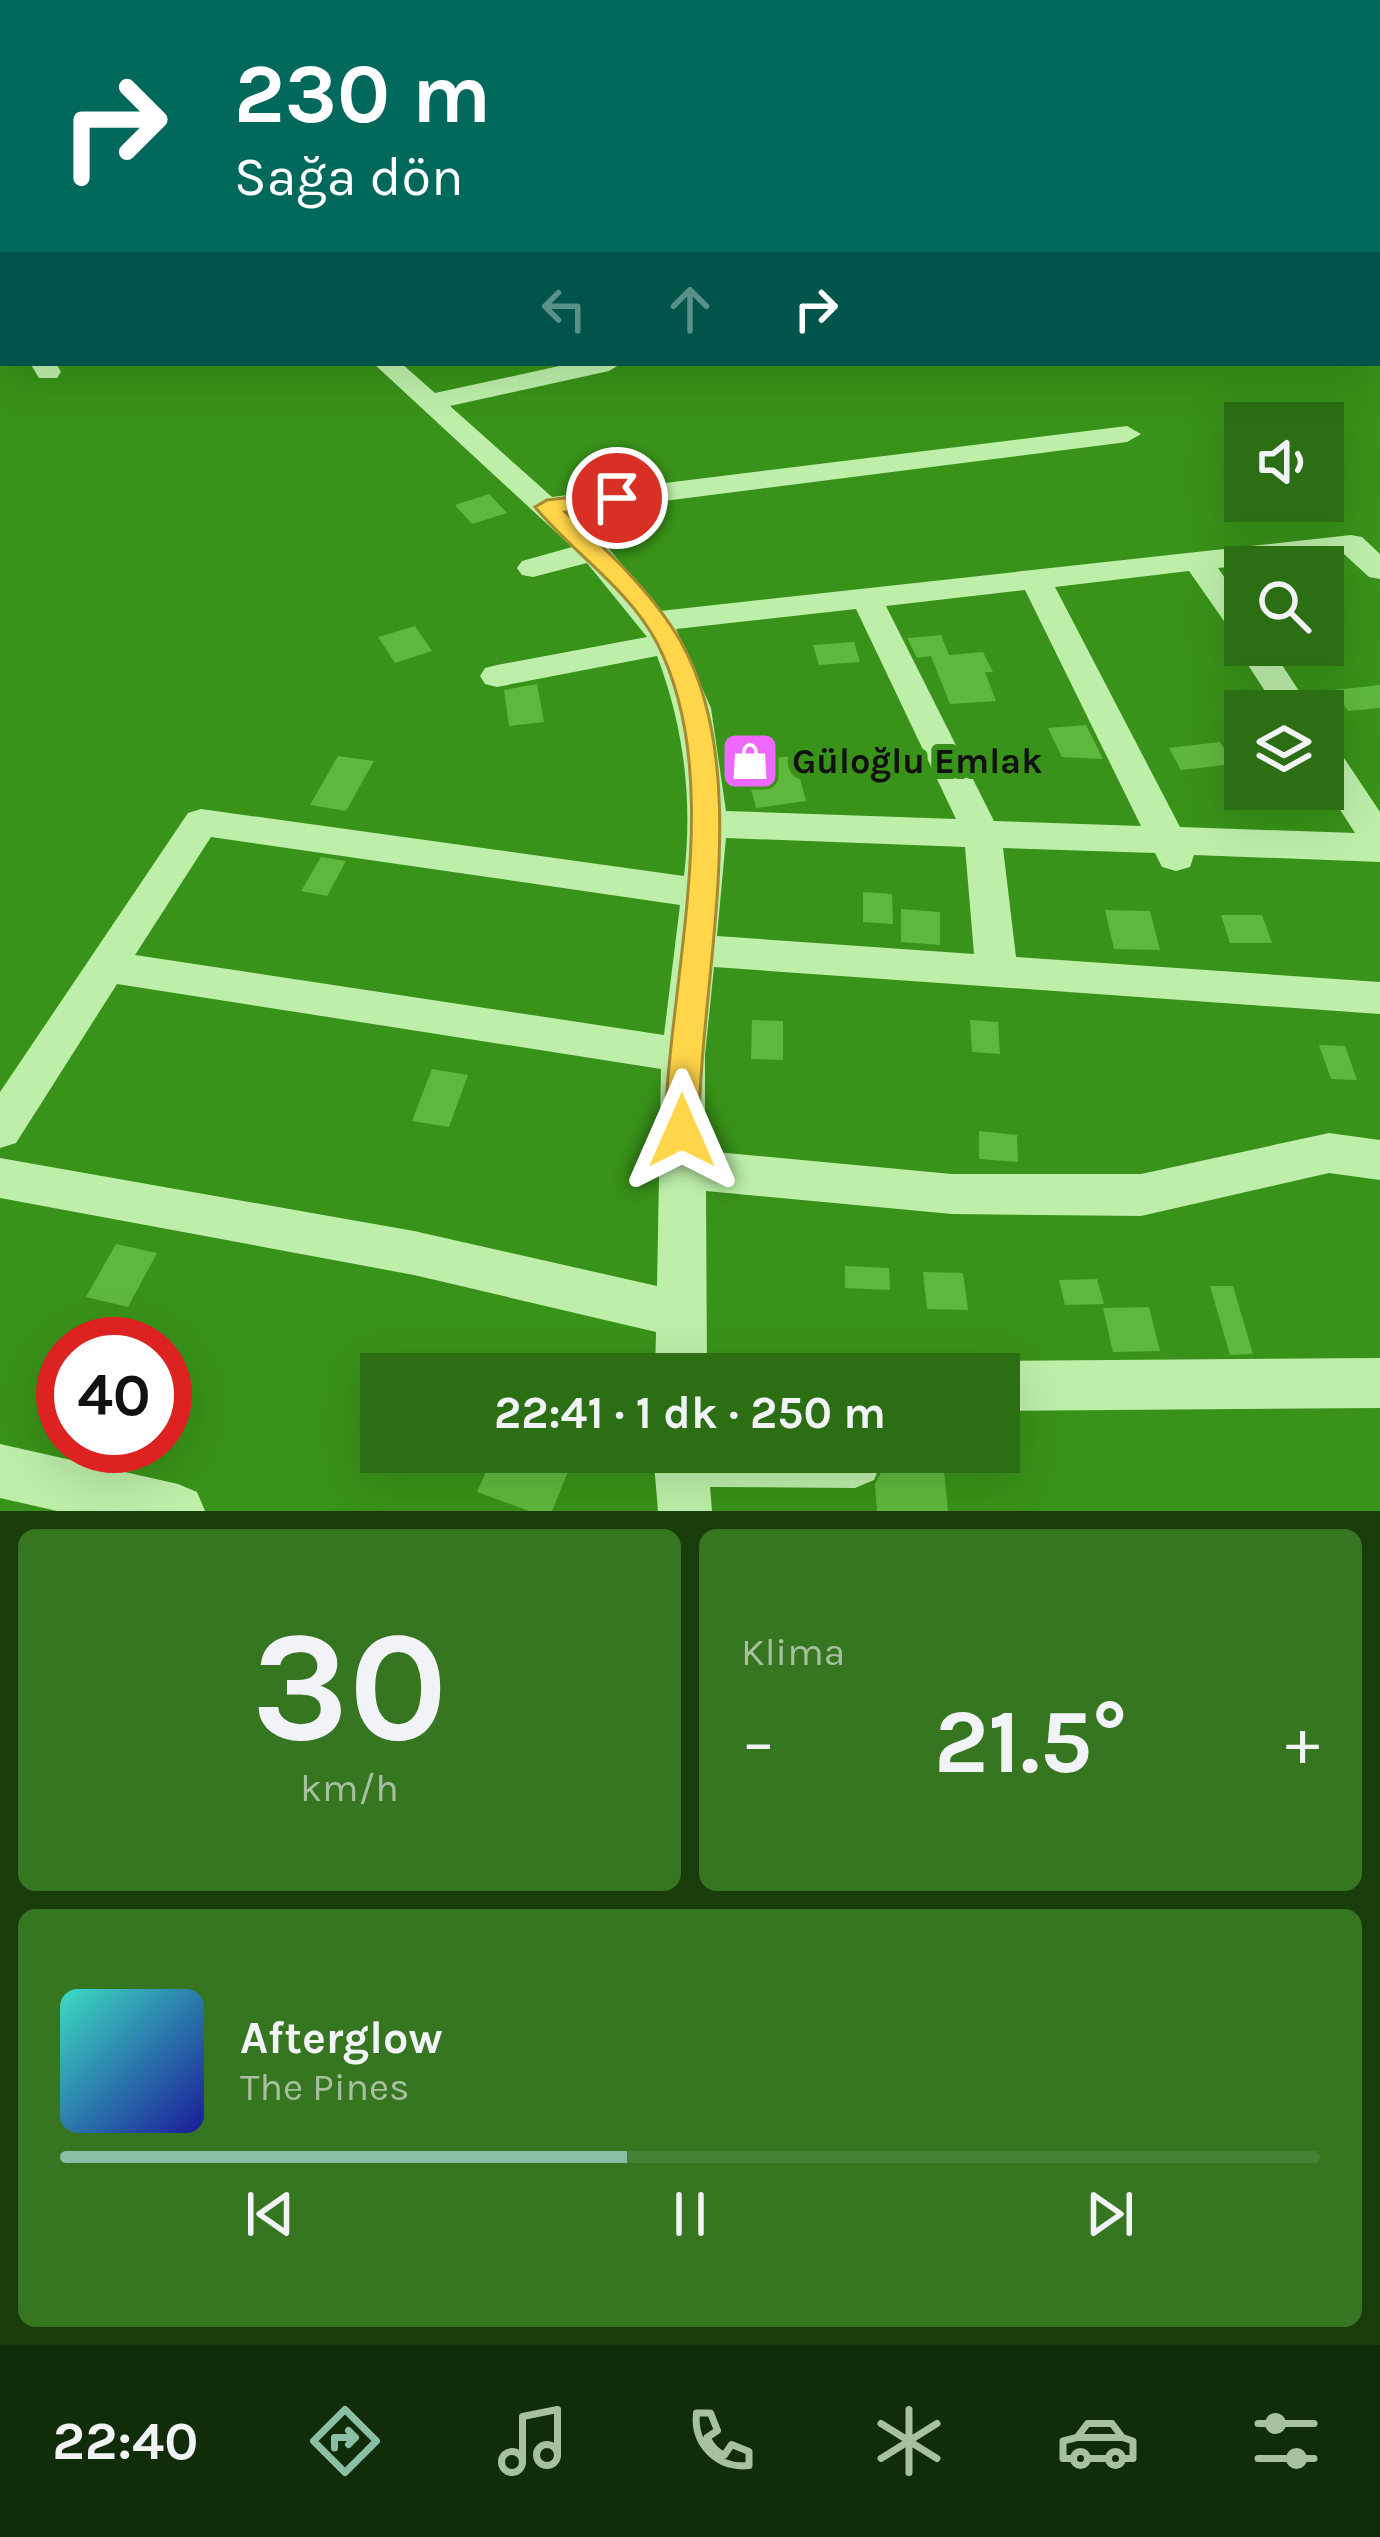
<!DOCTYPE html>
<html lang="tr">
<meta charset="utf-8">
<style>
:root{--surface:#2b6e13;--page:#377621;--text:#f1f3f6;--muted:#a6c0a0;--line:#478133;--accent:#8abfa5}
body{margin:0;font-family:Karla,sans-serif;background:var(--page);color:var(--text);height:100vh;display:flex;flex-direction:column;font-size:45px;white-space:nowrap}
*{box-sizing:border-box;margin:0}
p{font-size:39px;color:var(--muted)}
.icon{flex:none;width:66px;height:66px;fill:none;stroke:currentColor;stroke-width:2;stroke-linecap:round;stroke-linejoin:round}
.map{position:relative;height:1511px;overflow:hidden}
.panel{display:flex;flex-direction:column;gap:18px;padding:18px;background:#183c0a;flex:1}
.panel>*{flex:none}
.banner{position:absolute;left:0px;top:0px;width:1380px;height:366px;box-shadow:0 12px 48px #0002;background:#00695c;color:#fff;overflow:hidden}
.buttons{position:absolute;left:1224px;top:402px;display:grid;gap:24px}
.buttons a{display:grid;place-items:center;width:120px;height:120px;border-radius:0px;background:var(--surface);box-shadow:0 12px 48px #0002;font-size:60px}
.speed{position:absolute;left:36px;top:1317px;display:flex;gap:24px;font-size:60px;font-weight:700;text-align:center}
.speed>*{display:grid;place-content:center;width:156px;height:156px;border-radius:50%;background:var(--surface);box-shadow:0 12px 48px #0002;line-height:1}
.speed .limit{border:18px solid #d22;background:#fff;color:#111}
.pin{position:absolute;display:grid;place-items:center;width:102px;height:102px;color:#fff;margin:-51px;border:6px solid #fff;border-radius:50%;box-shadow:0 3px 12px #0007}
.me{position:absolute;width:132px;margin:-66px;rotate:0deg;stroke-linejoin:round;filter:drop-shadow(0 0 9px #0008)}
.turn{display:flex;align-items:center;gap:42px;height:252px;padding:0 36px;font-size:54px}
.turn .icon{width:156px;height:156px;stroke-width:2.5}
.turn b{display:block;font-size:84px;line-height:102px}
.lanes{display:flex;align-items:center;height:114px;padding:0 36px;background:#0003;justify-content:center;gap:60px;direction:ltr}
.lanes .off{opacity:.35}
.big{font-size:90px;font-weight:700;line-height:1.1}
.panel .card{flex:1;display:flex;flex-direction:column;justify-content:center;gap:18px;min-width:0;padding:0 42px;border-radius:18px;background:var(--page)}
.panel .dial{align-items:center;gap:0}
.dial b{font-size:156px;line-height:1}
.song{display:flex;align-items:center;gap:36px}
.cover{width:144px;height:144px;border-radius:18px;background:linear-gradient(135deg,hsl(170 70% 55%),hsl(240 70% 35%))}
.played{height:12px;border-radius:6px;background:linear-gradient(90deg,var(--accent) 45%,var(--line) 45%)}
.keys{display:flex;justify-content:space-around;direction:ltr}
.heat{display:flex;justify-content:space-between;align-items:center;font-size:66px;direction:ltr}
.panel .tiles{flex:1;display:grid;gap:18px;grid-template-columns:1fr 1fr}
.card:last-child{grid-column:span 2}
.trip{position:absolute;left:360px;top:1353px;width:660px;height:120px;border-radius:0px;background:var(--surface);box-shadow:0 12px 48px #0002;font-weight:700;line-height:120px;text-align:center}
.menu{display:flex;height:192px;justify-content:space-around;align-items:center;background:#112c08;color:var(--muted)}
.menu .icon{width:84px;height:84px}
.menu .on{color:var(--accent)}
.menu b{font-size:54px;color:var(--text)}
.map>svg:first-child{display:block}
.building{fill:#5fb83e}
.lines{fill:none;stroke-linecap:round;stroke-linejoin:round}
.minor{fill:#bdefa9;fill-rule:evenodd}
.major{fill:#f4fff2;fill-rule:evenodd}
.route{fill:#ffd54a;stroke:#a68a30;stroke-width:3}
.labels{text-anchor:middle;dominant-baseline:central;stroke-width:12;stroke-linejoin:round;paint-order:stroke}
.poi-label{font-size:36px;font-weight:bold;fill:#111;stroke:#399219;text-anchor:start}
</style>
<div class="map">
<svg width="1380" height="1511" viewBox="0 0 1380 1511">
<rect width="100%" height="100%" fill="#399219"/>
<g class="building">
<polygon points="489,494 507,513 472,524 455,505"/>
<polygon points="415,626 432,651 395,663 378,637"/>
<polygon points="941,635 949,655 983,652 993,672 985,672 996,701 950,704 931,656 917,658 907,638"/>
<polygon points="854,642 860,662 819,665 813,645"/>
<polygon points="537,684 544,722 509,726 504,690"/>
<polygon points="1380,685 1380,708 1348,711 1334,690"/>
<polygon points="1086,725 1103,759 1062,757 1048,728"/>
<polygon points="1220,742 1233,764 1181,770 1169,748"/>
<polygon points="338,756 374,761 346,811 310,805"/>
<polygon points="794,756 806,801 756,808 744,761"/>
<polygon points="321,857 346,861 327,896 301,891"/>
<polygon points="863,892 892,894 893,924 863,922"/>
<polygon points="901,909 940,912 940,945 901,942"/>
<polygon points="1105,910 1150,911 1160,950 1114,949"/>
<polygon points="1221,915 1262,915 1272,943 1230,943"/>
<polygon points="752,1020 783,1021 783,1060 751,1059"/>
<polygon points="970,1020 998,1022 1000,1054 972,1052"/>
<polygon points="1319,1045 1345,1046 1357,1080 1331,1079"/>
<polygon points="432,1069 468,1075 449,1127 412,1121"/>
<polygon points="979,1131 1017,1135 1018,1162 979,1159"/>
<polygon points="116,1244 157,1253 128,1307 86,1297"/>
<polygon points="845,1266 889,1268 890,1290 845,1288"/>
<polygon points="923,1272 963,1273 968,1310 927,1309"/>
<polygon points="1097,1279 1104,1304 1065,1305 1059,1280"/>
<polygon points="1210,1286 1233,1286 1253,1354 1230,1355"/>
<polygon points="1149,1307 1160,1351 1113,1352 1103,1308"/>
<polygon points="495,1452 576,1452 552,1511 529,1511 477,1492"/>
<polygon points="883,1452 942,1452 948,1511 877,1511 875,1484 886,1463"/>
</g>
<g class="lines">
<g class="minor">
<polygon points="105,0 123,0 103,3"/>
<polygon points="441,0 477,0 439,3"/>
<polygon points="698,0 716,0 717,3 699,3"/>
<polygon points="824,0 842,0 843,3 825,3"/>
<rect x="0" y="22" width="3" height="10"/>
<polygon points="3,59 3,71 0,72 0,60"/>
<rect x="0" y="152" width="3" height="12"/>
<polygon points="3,199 3,213 0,214 0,200"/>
<polygon points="3,245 3,259 0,260 0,246"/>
<rect x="0" y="293" width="3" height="18"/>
<polygon points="30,363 56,363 61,372 57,378 39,378"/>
<path d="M373,363h28l34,30 138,-30h49l-13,8 -159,35 102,91 575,-71 14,8 -14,8 -557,71 35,31 55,67 691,-76 11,2 18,17v25l-11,-2 -25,-23 -126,14 27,40v37h24l43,66h-34l-43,-66 3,-4 -49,-70 -134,16 125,240 175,6 -32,-50v-41l13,4 44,66v50l-186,-7 -4,12 -14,4 -14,-4 -7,-14 -152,-5 13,109 364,25v32l-666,-47 -9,88v96l247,23h189l188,-41 51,7v40l-51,-7 -188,43 -189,-2 -246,-23 1,183h-52l1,-42 -242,-57 -414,-77v-40l414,73 243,55 4,-217 -544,-85 -101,159 -16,5v-56l188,-279 13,-4 483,67c9,-75 0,-149 -27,-220l-160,31 -12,-3 -5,-8 5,-8 12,-3 150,-28 -60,-74 -54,14 -11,-2 -5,-7 5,-7 50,-14zM1025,590l116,236 -147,-5 -108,-215zM856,609l100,210 -230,-8 -15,-103 -35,-79zM211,837l469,68 -16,130 -529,-80zM726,838l239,9 9,107 -257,-18z"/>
<polygon points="1380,1358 1380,1408 999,1411 999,1374 978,1374 999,1361"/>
<polygon points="0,1444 178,1484 197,1492 205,1511 57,1511 0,1498"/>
<polygon points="653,1452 878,1452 882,1461 874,1480 855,1488 710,1487 712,1511 658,1511"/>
</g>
<g class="major">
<polygon points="1223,0 1304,0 1306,3 1225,3"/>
<polygon points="1380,0 1380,14 1377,14 1377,3 1368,3"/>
</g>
</g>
<path class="route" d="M617,492l11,6 -3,5 -60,9c41,37 88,81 116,130 75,134 18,339 18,489l-5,11 -12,4 -12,-4 -5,-11c3,-150 63,-350 -8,-488 -28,-54 -84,-90 -122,-136l12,-7z"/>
<defs>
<g id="shop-square" transform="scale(3)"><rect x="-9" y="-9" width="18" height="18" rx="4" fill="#ee68ff" stroke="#399219"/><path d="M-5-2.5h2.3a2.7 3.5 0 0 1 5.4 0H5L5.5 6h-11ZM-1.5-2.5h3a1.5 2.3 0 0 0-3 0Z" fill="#fff"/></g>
</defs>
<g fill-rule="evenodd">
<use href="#shop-square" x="750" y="761"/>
</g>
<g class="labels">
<g class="poi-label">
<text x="792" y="761">Güloğlu Emlak</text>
</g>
</g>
</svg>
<div class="buttons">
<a><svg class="icon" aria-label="sound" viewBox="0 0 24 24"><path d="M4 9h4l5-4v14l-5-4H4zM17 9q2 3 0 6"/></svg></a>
<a><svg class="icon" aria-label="search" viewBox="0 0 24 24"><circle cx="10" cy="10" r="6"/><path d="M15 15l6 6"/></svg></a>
<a><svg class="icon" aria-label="layers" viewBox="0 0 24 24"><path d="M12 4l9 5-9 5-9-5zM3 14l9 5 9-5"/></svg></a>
</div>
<div class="speed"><div class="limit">40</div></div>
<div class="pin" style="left:617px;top:498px;background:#d93025"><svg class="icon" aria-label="arrive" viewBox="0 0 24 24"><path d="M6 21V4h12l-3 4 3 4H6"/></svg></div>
<svg class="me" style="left:682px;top:1131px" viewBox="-20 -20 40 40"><path d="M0-17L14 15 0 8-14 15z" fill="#ffd54a" stroke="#fff" stroke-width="4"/></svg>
<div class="trip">22:41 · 1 dk · 250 m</div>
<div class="banner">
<div class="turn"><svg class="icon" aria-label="right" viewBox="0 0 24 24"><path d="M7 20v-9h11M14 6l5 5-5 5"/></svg><div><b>230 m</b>Sağa dön</div></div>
<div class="lanes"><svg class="icon off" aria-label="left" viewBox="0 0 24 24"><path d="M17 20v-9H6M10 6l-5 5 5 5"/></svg><svg class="icon off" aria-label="ahead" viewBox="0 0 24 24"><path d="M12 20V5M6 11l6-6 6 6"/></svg><svg class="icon" aria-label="right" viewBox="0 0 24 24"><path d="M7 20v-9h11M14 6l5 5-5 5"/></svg></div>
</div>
</div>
<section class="panel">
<div class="tiles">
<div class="card dial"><b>30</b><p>km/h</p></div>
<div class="card"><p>Klima</p>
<div class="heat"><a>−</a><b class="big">21.5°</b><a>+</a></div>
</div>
<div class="card">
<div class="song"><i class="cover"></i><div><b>Afterglow</b><p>The Pines</p></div></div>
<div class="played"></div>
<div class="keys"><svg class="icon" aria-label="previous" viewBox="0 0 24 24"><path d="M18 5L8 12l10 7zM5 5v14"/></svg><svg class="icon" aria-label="pause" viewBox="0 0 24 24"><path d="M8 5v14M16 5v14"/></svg><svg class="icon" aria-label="next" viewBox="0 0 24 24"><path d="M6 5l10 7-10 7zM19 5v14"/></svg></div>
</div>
</div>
</section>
<nav class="menu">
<b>22:40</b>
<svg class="icon on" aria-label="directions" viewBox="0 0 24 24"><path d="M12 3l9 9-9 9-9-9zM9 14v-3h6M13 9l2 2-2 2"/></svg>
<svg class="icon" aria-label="music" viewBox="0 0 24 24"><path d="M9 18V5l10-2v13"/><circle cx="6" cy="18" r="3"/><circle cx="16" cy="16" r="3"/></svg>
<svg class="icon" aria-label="phone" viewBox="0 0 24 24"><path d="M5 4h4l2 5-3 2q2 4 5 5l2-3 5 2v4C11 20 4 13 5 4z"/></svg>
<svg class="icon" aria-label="climate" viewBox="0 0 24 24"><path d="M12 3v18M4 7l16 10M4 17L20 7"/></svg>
<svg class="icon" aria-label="car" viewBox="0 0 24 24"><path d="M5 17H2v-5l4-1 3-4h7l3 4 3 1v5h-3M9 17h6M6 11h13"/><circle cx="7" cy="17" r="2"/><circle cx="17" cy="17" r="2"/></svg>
<svg class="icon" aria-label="filters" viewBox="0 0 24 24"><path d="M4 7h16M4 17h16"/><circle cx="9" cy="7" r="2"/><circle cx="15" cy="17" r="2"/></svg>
</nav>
